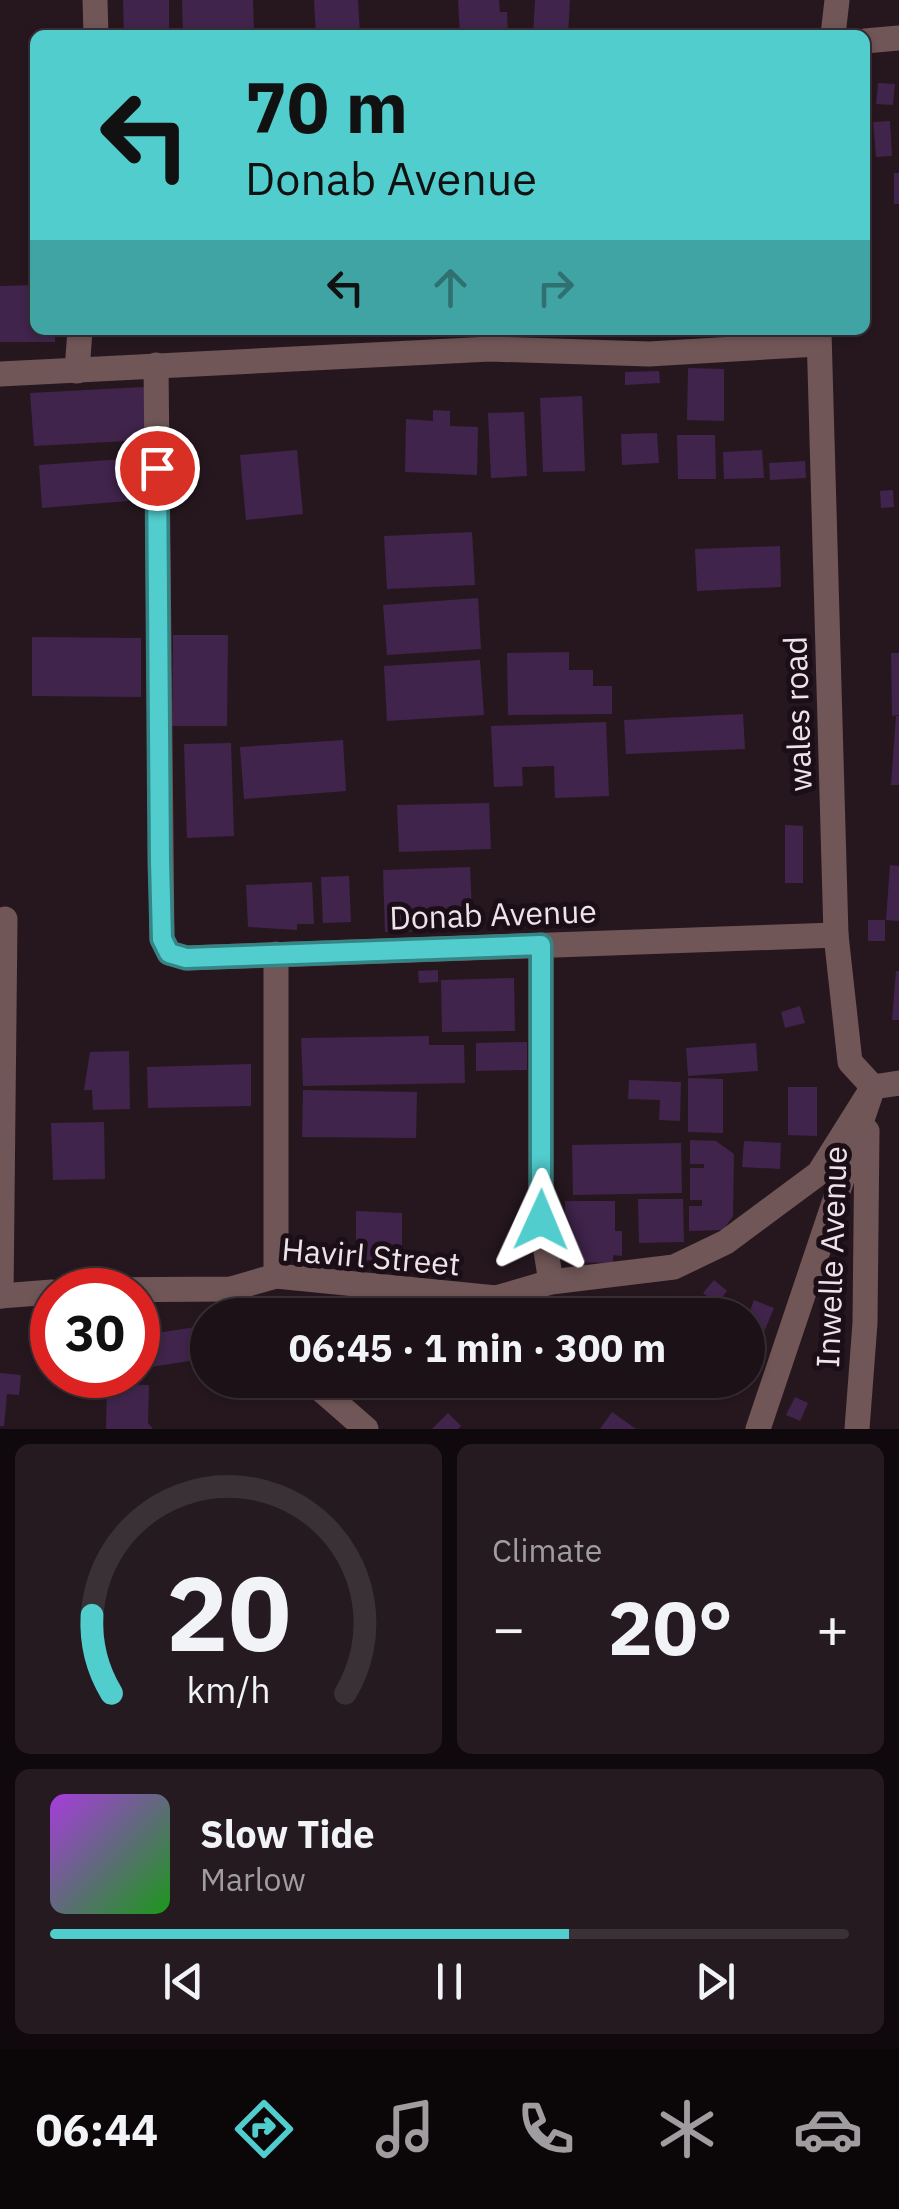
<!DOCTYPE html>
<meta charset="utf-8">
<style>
:root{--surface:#1c1117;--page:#251a20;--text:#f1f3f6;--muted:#a09da1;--line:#3a3136;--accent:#52cdce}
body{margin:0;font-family:"IBM Plex Sans",sans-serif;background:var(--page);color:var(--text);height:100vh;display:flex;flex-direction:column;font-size:38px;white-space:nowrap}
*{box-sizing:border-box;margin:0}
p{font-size:32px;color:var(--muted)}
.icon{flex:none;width:55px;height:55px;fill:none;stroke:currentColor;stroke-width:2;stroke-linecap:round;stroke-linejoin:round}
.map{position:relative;height:1429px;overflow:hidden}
.panel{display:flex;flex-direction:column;gap:15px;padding:15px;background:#0f090d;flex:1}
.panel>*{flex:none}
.hud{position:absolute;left:30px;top:30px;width:840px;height:305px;border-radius:15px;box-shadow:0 2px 8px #0004,0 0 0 2px var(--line);background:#52cdce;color:#111;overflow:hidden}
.speed{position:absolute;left:30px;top:1268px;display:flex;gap:20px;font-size:50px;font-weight:700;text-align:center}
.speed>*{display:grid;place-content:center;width:130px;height:130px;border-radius:50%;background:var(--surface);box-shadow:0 2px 8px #0004,0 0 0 2px var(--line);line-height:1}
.speed .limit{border:15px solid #d22;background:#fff;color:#111}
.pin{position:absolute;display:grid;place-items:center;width:85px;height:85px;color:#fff;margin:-42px;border:5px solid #fff;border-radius:50%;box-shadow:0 2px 10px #0007}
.me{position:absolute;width:110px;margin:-55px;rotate:1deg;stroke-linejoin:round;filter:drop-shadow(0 0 8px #0008)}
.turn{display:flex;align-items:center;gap:35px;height:210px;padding:0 50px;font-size:45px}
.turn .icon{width:130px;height:130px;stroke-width:2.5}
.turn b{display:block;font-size:70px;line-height:85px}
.lanes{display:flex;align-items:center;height:95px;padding:0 50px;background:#0003;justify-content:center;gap:50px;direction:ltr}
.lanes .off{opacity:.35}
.big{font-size:75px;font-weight:700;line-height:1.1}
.panel .tile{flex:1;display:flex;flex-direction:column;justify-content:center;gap:15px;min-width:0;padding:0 35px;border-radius:15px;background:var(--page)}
.panel .dial{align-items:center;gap:0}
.dial svg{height:260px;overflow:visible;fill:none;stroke:var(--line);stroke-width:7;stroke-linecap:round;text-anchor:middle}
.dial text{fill:var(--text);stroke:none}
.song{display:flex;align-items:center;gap:30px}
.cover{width:120px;height:120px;border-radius:15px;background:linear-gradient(135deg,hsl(280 70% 55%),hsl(120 70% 35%))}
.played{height:10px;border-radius:5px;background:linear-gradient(90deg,var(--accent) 65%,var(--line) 65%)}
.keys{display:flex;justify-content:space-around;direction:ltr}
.heat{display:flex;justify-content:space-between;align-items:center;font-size:55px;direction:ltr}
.panel .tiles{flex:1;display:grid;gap:15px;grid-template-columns:1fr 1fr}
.tile:last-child{grid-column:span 2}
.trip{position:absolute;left:190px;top:1298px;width:575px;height:100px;border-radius:50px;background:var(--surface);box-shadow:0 2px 8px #0004,0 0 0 2px var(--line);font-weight:700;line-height:100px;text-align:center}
.dock{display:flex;height:160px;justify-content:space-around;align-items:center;background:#0b0709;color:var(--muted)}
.dock .icon{width:70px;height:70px}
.dock .selected{color:var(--accent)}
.dock b{font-size:45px;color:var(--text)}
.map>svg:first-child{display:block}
.building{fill:#40244b}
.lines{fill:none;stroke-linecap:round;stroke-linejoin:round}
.minor{stroke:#705657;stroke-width:25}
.route-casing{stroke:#358586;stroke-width:25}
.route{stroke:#52cdce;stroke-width:18}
.labels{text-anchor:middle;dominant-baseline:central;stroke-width:10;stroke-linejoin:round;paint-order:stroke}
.street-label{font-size:32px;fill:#eee3e9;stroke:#1c0e16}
</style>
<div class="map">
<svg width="899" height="1429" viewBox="0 0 899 1429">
<rect width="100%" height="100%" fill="#26171f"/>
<g class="building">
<polygon points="123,0 169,0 169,35 124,35"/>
<polygon points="182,0 253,0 254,35 183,35"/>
<polygon points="314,0 358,0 360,35 316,35"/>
<polygon points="458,0 499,0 500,12 507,12 508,35 460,35"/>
<polygon points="535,0 570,0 568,35 533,35"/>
<polygon points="878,83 895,84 893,105 876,104"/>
<polygon points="890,121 892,156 876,157 873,122"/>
<rect x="894" y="173" width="5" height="31"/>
<polygon points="35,285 35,330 55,330 55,342 0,342 0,286"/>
<polygon points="241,330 302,330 302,334 241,335"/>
<rect x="310" y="330" width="51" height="5"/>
<polygon points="688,368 724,369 724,421 687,420"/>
<polygon points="659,371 660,383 625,385 625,372"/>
<polygon points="144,387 147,440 34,446 30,393"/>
<polygon points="582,396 585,471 543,472 540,398"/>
<polygon points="433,410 450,411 450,426 478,427 477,475 405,472 406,419 433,421"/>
<polygon points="524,412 527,476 491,478 488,413"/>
<polygon points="657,433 659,463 622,465 621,434"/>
<polygon points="677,435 715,435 716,479 678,479"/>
<polygon points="297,450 303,514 246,520 240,455"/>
<polygon points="762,450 764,478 724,479 723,452"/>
<polygon points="137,458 140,500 42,508 39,465"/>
<polygon points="805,461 806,478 770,480 769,463"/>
<polygon points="893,490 894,507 881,508 880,491"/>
<polygon points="472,532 475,585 387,589 384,536"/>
<polygon points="780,546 781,587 697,591 695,549"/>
<polygon points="478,598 481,649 387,655 383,605"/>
<polygon points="173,635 228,635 227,726 172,726"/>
<polygon points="32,637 141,638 141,697 32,696"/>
<polygon points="569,652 569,670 593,670 593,686 612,686 612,714 508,715 507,653"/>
<polygon points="891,653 899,653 899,715 892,716"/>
<polygon points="480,660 484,715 387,721 384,666"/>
<polygon points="743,714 745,749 626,754 624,720"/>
<polygon points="896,716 899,716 899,785 891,785"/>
<polygon points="606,722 609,796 555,798 554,766 522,767 523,786 494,787 491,726"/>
<polygon points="343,740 346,791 244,799 240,747"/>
<polygon points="231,743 234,836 187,838 184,744"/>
<polygon points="489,803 491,849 399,852 397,805"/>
<polygon points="785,825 803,826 803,883 785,883"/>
<polygon points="890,865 899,866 899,921 886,920"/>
<polygon points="470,867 473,930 385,932 383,870"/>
<polygon points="349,876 351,922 323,923 321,877"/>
<polygon points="312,882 314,924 297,924 297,930 248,927 246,885"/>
<rect x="868" y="920" width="17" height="21"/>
<polygon points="438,970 438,982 419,983 418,971"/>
<polygon points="896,971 899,971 899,1020 892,1020"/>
<polygon points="514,978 515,1031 442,1032 441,980"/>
<polygon points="800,1006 805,1023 785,1028 781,1012"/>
<polygon points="429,1036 429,1045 464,1045 465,1083 303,1086 301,1038"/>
<polygon points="527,1042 527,1070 476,1071 476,1043"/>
<polygon points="756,1043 758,1071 688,1076 686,1048"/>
<polygon points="129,1051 130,1109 93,1110 92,1090 84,1090 90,1052"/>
<polygon points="251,1064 251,1106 148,1108 147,1067"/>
<polygon points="688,1078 723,1079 723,1133 688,1132"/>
<polygon points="629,1080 681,1082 680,1121 659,1120 660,1100 628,1099"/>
<polygon points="788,1087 817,1087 817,1136 788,1135"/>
<polygon points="303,1090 417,1092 416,1138 302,1137"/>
<polygon points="104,1122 105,1179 53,1180 51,1123"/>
<polygon points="690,1140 716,1141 734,1154 733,1216 723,1230 689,1231 689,1206 702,1206 702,1200 690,1200 690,1168 704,1168 704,1164 690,1164"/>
<polygon points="744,1141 781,1143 780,1169 742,1167"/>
<polygon points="681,1143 682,1193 573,1195 572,1145"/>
<polygon points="638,1199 683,1199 684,1242 639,1243"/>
<polygon points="565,1201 615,1201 615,1231 622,1231 622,1256 613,1255 613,1263 565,1262"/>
<polygon points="356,1211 402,1213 402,1261 356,1260"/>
<polygon points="714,1280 727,1291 717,1304 703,1293"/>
<polygon points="754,1300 774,1308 748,1370 748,1316"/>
<polygon points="208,1325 208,1358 138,1369 138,1336"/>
<polygon points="0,1373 21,1375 19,1395 7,1394 4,1426 0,1426"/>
<polygon points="624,1380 660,1380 645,1400"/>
<polygon points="107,1384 149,1385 148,1423 153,1429 106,1429"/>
<polygon points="795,1397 808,1403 800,1421 786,1415"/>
<polygon points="612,1412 636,1429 600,1429"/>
<polygon points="448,1413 461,1426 458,1429 432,1429"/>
</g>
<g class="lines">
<g class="minor">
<polyline points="95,0 96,35"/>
<polyline points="833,35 837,0"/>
<polyline points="865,41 899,38"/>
<polyline points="819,332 836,935 850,1062 873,1087"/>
<polyline points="156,365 162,939 169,953 187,958 836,935"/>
<polyline points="77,371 80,330"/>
<polyline points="0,374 490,349 649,354 818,344"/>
<polyline points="541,945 541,1220 551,1282"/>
<polyline points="276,954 276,1276"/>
<polyline points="231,1289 248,1315"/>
<polyline points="85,1290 231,1289 276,1276 496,1298 551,1282 674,1267 726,1242 819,1173 873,1087"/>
<polyline points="0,1296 52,1292"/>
<polyline points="1,1296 5,919"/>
<polyline points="310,1380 366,1429"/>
<polyline points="758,1429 873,1087 899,1083"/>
<polyline points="857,1429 865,1323 867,1131"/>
</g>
</g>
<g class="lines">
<g class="route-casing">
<polyline id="route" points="157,468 160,861 162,939 169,953 186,958 541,945 541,1220"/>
</g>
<use href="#route" class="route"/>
</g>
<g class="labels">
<g class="street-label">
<text transform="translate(797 714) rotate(-92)">wales road</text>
<text transform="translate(493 914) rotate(-2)">Donab Avenue</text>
<text transform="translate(371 1256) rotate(5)">Havirl Street</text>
<text transform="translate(831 1257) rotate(-88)">Inwelle Avenue</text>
</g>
</g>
</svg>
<div class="speed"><div class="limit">30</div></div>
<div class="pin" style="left:157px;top:468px;background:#d93025"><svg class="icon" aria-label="arrive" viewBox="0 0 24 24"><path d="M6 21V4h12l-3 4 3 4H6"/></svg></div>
<svg class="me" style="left:541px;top:1220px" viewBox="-20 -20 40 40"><path d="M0-17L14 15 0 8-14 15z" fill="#52cdce" stroke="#fff" stroke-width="4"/></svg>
<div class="trip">06:45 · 1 min · 300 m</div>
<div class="hud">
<div class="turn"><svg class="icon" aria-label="left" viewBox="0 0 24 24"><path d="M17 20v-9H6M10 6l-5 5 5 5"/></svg><div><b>70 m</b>Donab Avenue</div></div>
<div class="lanes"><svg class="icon" aria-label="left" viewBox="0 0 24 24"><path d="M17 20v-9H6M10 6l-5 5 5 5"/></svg><svg class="icon off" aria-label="ahead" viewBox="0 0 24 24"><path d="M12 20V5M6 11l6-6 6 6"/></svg><svg class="icon off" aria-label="right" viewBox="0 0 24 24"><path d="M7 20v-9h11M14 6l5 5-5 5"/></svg></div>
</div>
</div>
<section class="panel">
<div class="tiles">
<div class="tile dial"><svg viewBox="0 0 100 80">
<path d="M14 69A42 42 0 1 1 86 69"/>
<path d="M14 69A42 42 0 0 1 8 45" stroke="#52cdce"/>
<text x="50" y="56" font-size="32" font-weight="700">20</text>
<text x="50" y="72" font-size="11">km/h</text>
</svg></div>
<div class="tile"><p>Climate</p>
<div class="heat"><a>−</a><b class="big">20°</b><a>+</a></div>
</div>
<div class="tile">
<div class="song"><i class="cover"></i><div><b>Slow Tide</b><p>Marlow</p></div></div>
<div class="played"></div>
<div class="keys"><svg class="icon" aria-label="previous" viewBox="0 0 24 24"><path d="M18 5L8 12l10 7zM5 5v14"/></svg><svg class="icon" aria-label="pause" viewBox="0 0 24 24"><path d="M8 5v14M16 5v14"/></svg><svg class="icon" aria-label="next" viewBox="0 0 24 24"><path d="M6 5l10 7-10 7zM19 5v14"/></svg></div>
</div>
</div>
</section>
<nav class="dock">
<b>06:44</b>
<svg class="icon selected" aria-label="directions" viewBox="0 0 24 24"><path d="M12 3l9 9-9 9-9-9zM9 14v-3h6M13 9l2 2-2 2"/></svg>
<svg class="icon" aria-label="music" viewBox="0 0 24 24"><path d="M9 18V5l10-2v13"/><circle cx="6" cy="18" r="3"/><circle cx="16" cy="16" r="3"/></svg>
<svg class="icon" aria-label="phone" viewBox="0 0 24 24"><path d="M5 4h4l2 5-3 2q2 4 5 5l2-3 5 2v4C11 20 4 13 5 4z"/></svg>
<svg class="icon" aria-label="climate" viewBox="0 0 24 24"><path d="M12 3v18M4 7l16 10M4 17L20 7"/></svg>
<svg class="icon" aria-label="car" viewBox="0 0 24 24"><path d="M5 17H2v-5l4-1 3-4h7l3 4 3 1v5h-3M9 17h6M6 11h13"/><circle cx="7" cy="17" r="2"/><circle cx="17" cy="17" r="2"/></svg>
</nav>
